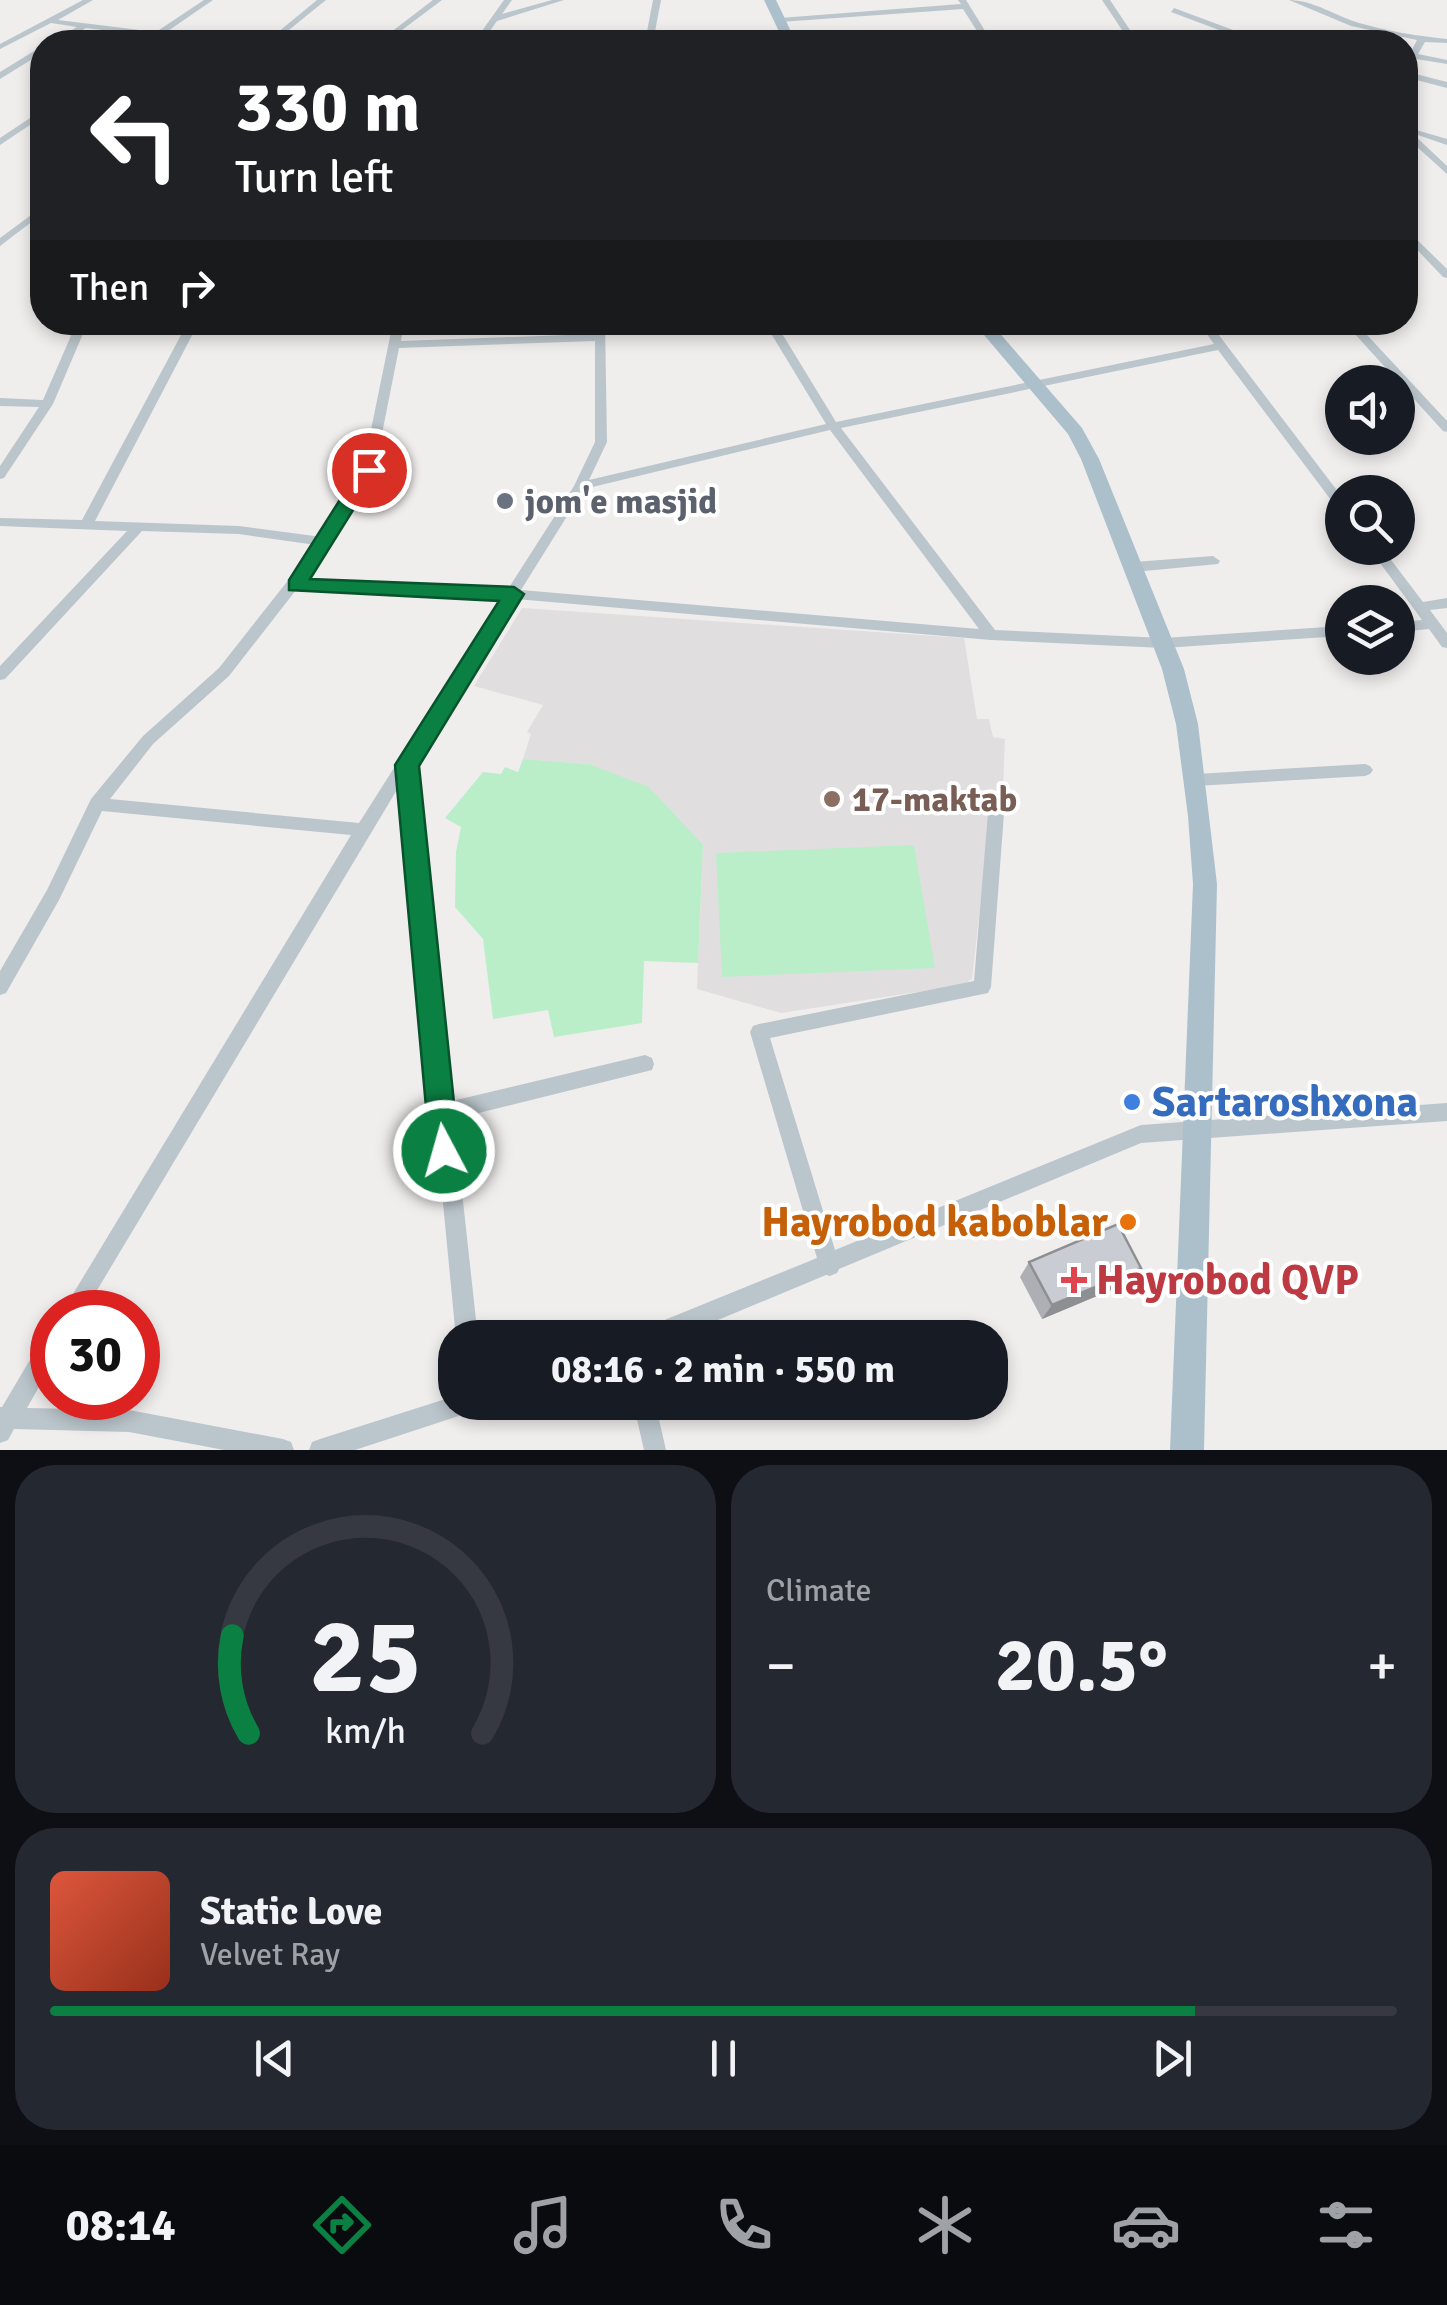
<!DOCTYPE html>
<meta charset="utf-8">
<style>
:root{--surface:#171b24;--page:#242831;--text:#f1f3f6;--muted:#9ea1a6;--line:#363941;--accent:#0b8043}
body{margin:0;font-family:Signika,sans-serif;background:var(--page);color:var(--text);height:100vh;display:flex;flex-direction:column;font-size:38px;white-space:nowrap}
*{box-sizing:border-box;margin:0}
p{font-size:32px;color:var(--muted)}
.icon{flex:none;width:55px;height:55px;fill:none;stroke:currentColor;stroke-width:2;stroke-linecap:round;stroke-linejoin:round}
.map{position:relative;height:1450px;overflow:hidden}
.drawer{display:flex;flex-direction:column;gap:15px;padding:15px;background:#0d0f14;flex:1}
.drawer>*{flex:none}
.top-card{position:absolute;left:30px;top:30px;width:1388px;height:305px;border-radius:40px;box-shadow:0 5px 15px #0003;background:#202124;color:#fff;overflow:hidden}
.fabs{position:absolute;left:1325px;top:365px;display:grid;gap:20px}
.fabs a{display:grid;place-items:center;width:90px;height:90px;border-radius:50%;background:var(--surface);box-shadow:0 5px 15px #0003;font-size:50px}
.speed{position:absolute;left:30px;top:1290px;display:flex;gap:20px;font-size:50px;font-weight:700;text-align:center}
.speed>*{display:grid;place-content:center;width:130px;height:130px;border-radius:50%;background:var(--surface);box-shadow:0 5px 15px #0003;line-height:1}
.speed .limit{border:15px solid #d22;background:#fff;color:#111}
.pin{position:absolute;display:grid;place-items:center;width:85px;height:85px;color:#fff;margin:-42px;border:5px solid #fff;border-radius:50%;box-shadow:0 2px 10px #0007}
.me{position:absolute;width:110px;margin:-55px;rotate:354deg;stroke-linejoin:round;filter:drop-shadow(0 0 8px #0008)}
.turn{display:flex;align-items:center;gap:35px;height:210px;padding:0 40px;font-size:45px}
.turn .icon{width:130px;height:130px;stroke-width:2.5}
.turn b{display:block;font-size:70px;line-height:85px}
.then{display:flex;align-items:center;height:95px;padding:0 40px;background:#0003;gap:20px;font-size:38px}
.big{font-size:75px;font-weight:800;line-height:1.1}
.drawer .tile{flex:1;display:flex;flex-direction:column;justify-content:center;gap:15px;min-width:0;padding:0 35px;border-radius:40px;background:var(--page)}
.drawer .dial{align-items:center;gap:0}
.dial svg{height:260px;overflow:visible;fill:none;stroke:var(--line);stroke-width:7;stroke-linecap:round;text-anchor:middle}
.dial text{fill:var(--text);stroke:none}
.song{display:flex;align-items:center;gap:30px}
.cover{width:120px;height:120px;border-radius:15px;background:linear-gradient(135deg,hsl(10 70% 55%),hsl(10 70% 35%))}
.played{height:10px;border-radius:5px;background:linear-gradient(90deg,var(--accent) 85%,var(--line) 85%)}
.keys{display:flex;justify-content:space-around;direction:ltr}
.heat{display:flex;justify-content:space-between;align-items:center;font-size:55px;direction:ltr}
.drawer .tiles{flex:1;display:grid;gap:15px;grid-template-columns:1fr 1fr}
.tile:last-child{grid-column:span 2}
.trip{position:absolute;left:438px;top:1320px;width:570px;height:100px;border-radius:40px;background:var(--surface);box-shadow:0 5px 15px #0003;font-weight:800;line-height:100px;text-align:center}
.dock{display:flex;height:160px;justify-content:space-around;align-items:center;background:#090b0e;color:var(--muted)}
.dock .icon{width:70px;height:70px}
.dock .on{color:var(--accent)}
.dock b{font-size:45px;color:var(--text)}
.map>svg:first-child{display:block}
.education{fill:#e1dedf}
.green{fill:#baeec8}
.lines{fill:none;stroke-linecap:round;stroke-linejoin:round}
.street{fill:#bbc6cc;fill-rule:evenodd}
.primary{fill:#acc0cc;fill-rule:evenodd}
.wall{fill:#adafb5}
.shaded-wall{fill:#8d8f93}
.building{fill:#c9ccd2;stroke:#8d8f93;stroke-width:2.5}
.route{fill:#0b8043;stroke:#07532c;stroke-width:2.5}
.worship-dot{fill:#6b7280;stroke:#fff;stroke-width:4}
.education-dot{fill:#8d6e63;stroke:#fff;stroke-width:4}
.shop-dot{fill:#3f7fe0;stroke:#fff;stroke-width:4}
.food-dot{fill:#e8710a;stroke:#fff;stroke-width:4}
.health-dot{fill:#e0444e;stroke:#fff;stroke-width:4}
.labels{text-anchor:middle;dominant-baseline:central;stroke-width:8;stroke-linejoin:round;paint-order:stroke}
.worship-label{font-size:35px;font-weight:bold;fill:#5b616d;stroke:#fff;text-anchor:start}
.education-label{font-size:35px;font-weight:bold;fill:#785e54;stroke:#fff;text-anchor:start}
.near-shop-label{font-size:42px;font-weight:bold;fill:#366cbe;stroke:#fff;text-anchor:start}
.near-food-label{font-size:42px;font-weight:bold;fill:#c56008;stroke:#fff;text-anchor:end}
.near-health-label{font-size:42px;font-weight:bold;fill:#be3a42;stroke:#fff;text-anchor:start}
</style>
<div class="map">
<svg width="1447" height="1450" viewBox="0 0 1447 1450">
<rect width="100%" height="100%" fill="#f0eded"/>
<polygon class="education" points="522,608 964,638 977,719 989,719 993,737 1005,739 1002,814 991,812 972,979 963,985 781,1013 697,989 703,845 589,764 523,759 531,734 527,732 543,705 474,686"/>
<g class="green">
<polygon points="523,759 589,764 649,787 703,845 698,963 644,961 642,1023 554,1037 548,1010 493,1019 483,939 455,907 456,852 461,827 445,818 483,772 501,774 505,767 518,772"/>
<polygon points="914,845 935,968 722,977 716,853"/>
</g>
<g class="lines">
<g class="street">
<polygon points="83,0 93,0 58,20 156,32 204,0 213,0 165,33 220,42 201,42 159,37 154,39 151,36 86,28 61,42 52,42 77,27 51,23 0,49 0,44"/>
<polygon points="317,0 326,0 274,42 266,42"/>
<polygon points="433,0 442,0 386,42 378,42"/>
<polygon points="504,0 512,0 502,14 552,0 564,0 497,21 482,42 474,42"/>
<polygon points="653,0 661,0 653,42 645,42"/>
<polygon points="958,0 966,0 992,42 984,42 963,9 780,22 776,20 780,18 961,4"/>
<polygon points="1102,0 1110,0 1138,42 1130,42"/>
<path d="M1289,0c24,0 47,16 70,23 28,8 58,13 88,16v4l-22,-1 -7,12 29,6v4l-31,-5 -8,13 39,10v6l-42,-11v-14l12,-23 -66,-14z"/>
<polygon points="1174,8 1260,40 1261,42 1251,42 1171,12"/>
<polygon points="39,48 42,48 42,53 0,79 0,72"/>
<polygon points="42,110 42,117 0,145 0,138"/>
<polygon points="1406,127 1447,139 1447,145 1412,133 1447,166 1447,174 1405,136"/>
<polygon points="42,207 42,214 0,246 0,238"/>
<polygon points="1405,228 1447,269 1447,278 1443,277 1405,237"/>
<polygon points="77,322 88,322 53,404 4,478 0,479 0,466 39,407 0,406 0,398 43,400"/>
<path d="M188,322h11l-104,199 144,5 83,11 41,-68 30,-147h11l-3,19 194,-7v-12h10l2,120 -18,38 237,-56 -62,-102h11l61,100 378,-78 -16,-22h11l133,175v12l-5,-1 -119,-158 -377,78 154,202 169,8 178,-12v10l-178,12 -173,-8 -475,-41 -102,164 38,338 193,-46 7,3 2,6 -2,6 -198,49 24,219h-22l-21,-218 -4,-7 2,-6 -32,-324 -317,529h-22l289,-477 -249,-24 -43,89 -53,93 -6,2v-24l47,-81 44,-91 52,-63 76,-68 97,-123 -77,-11 -97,-3 -137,148 -5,1v-14l127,-135 -127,-5v-8l82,2zM595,341v101l-21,44 -66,103 -205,-8 28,-36 44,-76 24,-121zM830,430l149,199 -458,-39 63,-101zM296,590l206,8 -143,225 -249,-24 43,-55 76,-68z"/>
<polygon points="1344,322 1355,322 1447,421 1447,432 1443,431"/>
<polygon points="1369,548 1382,548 1423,602 1447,598 1447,608 1430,610 1447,633 1447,648 1442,647 1429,629 1398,632 1398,622 1422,620"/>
<polygon points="1213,556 1220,561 1218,564 1134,572 1127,567 1134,562"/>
<polygon points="1365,764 1370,766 1373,770 1370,774 1365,776 1196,786 1190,784 1188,780 1190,776 1196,774"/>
<polygon points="996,807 1002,808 1004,813 991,987 988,993 770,1038 835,1250 1141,1125 1447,1103 1447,1121 1141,1143 839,1269 837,1273 830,1276 826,1275 675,1338 638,1338 640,1330 817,1258 750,1032 753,1026 759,1024 974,981 988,813 990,808"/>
<polygon points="52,1333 52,1364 27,1408 129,1410 283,1439 291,1442 294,1450 224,1450 129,1432 14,1429 8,1440 0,1443 0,1407 2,1407 44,1336"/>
<polygon points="455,1396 455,1402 480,1402 477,1410 355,1450 309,1450 312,1442 320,1439"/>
<polygon points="633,1402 655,1402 666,1450 644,1450"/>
</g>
<g class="primary">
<polygon points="764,0 776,0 796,42 784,42"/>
<polygon points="973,322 990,322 1082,428 1099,459 1184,669 1198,724 1217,884 1204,1450 1170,1450 1193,884 1188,816 1176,724 1162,669 1081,459 1068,434"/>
</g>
</g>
<polygon class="wall" points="1029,1262 1128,1283 1042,1319 1020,1277"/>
<polygon class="shaded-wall" points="1141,1268 1128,1283 1042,1319 1052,1305"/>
<polygon class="building" points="1118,1224 1141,1268 1052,1305 1029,1262"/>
<polygon class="route" points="369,464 378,470 310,579 514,587 524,594 419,766 459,1151 455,1161 444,1165 434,1161 430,1151 395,765 499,601 289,590 289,580 362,465"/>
<circle class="worship-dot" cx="505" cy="501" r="10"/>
<circle class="education-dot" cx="832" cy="799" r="10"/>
<circle class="shop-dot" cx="1132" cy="1102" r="10"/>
<circle class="food-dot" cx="1128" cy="1222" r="10"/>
<path class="health-dot" d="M1069 1265h10v10h10v10h-10v10h-10v-10h-10v-10h10z"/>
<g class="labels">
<g class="worship-label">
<text x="525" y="501">jom'e masjid</text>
</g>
<g class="education-label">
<text x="852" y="799">17-maktab</text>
</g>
<g class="near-shop-label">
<text x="1152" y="1102">Sartaroshxona</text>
</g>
<g class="near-food-label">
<text x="1108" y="1222">Hayrobod kaboblar</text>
</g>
<g class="near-health-label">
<text x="1096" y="1280">Hayrobod QVP</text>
</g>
</g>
</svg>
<div class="fabs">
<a><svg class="icon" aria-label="sound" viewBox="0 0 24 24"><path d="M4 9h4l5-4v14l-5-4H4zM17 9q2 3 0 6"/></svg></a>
<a><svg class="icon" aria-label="search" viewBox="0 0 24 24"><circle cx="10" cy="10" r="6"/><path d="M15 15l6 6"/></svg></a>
<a><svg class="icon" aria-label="layers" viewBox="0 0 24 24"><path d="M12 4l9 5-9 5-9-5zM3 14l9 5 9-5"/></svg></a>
</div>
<div class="speed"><div class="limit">30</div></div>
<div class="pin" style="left:369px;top:470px;background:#d93025"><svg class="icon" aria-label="arrive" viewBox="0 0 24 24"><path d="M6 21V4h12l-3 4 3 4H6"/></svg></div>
<svg class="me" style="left:444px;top:1151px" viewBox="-20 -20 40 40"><circle r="17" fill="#0b8043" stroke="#fff" stroke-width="3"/><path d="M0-11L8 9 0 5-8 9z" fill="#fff"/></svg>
<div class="trip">08:16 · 2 min · 550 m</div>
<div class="top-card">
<div class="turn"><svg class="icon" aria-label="left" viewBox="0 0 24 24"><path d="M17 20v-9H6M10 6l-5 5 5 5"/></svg><div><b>330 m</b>Turn left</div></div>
<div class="then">Then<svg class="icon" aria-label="right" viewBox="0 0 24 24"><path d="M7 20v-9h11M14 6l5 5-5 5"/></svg></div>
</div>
</div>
<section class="drawer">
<div class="tiles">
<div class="tile dial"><svg viewBox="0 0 100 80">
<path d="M14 69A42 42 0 1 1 86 69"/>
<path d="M14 69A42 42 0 0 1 9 39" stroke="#0b8043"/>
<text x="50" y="56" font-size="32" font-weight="700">25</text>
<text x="50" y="72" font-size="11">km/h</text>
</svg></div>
<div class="tile"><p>Climate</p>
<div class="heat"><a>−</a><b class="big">20.5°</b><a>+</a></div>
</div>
<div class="tile">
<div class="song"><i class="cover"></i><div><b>Static Love</b><p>Velvet Ray</p></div></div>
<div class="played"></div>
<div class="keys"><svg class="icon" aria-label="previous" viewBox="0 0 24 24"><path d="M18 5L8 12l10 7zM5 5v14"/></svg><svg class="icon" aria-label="pause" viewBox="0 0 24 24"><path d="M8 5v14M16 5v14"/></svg><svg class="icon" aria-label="next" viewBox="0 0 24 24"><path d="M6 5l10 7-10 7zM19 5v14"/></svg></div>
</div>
</div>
</section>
<nav class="dock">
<b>08:14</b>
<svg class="icon on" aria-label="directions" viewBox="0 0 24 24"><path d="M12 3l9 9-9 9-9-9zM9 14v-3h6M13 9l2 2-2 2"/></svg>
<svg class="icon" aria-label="music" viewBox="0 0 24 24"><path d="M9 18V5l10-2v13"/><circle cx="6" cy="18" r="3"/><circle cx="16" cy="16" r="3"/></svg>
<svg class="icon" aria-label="phone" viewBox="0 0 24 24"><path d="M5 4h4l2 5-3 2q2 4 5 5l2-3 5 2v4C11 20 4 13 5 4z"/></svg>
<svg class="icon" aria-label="climate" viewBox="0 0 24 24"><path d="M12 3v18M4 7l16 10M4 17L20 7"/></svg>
<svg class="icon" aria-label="car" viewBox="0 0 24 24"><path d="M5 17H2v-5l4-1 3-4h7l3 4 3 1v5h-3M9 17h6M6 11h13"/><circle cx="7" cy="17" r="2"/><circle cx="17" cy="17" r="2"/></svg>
<svg class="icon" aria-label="filters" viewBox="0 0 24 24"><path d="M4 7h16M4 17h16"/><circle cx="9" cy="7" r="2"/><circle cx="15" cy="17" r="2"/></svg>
</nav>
